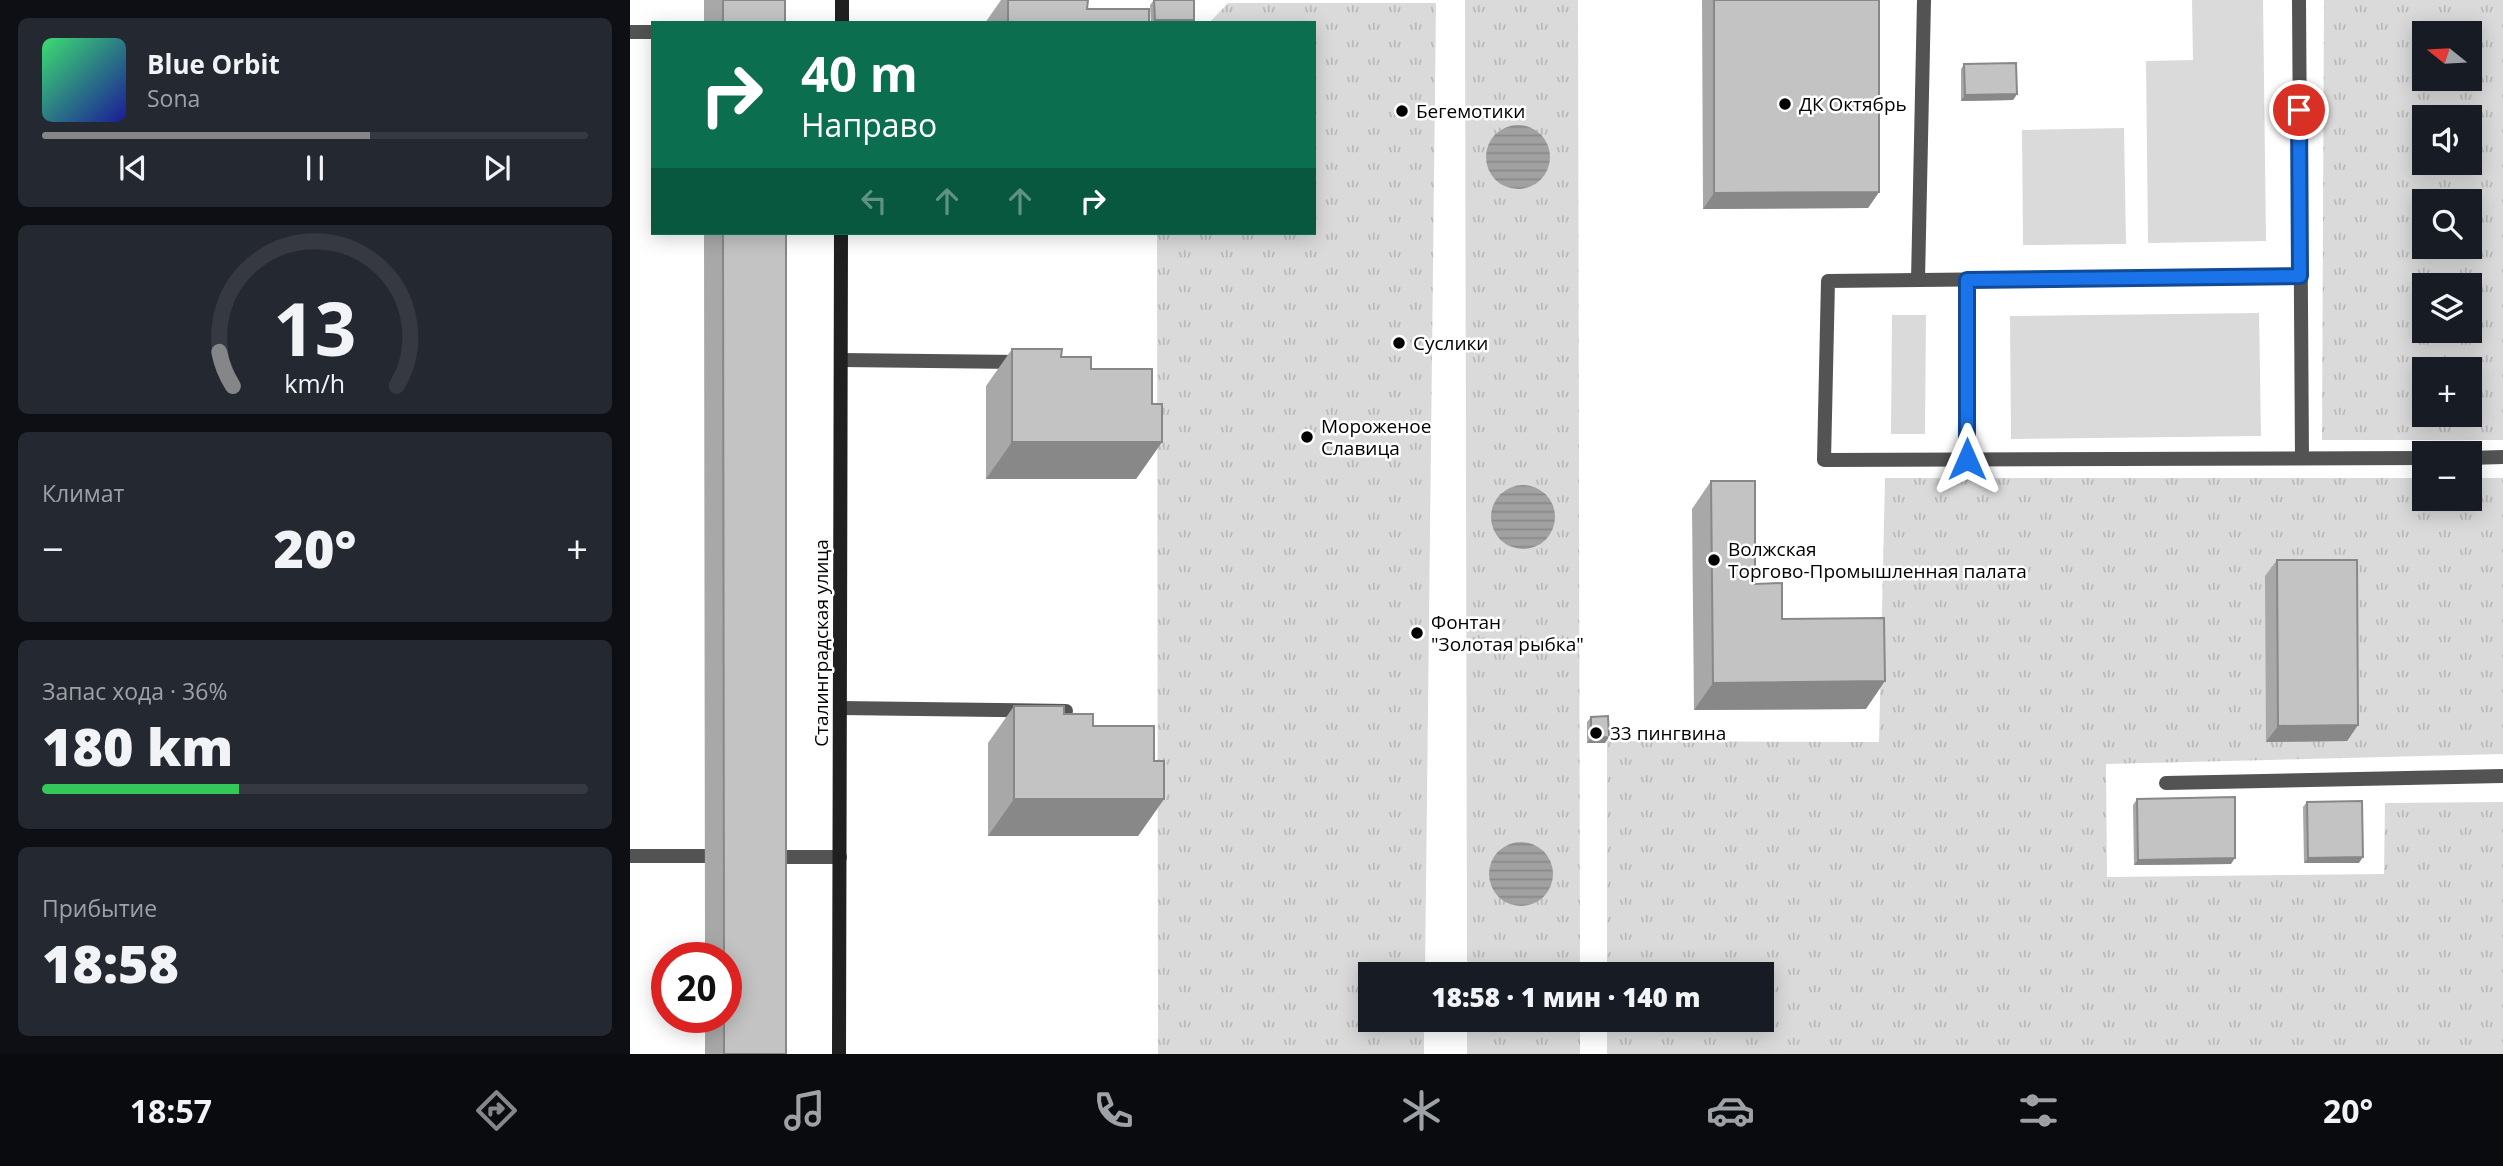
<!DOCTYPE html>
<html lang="ru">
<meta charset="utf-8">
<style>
:root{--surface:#171b24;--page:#242831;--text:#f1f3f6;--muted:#9ea1a6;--line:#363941;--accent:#858687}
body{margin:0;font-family:"Open Sans",sans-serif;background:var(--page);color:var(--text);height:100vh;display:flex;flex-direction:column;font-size:26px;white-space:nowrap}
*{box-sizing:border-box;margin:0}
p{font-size:23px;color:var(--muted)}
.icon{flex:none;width:38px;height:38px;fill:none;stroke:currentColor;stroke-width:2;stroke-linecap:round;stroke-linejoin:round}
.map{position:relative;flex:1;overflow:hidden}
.panel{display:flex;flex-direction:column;gap:18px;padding:18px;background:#0d0f14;width:630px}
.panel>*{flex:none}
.banner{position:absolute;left:21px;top:21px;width:665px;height:214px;border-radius:0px;box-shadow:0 4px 18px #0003;background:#0b6e4f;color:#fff;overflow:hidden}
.needle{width:46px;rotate:288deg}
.controls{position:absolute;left:1782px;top:21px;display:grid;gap:14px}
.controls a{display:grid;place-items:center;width:70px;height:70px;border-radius:0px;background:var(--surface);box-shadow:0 4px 18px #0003;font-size:35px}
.speed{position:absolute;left:21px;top:942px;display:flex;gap:14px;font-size:35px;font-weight:700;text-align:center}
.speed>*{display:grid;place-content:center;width:91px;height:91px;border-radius:50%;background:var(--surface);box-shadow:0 4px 18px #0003;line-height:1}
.speed .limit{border:10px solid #d22;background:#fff;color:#111}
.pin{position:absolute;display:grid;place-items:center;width:60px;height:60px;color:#fff;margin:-30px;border:4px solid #fff;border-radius:50%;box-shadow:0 2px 7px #0007}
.me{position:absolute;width:77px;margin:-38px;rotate:0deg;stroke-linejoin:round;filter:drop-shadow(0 0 5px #0008)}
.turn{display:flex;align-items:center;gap:24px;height:147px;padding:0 35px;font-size:32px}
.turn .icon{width:91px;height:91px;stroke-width:2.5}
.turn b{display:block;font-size:49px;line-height:60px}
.lanes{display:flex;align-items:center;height:66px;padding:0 35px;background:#0003;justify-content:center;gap:35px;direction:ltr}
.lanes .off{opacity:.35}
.big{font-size:52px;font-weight:800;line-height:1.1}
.panel .card{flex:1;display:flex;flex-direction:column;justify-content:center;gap:10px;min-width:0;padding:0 24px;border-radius:10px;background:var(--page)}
.panel .dial{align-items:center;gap:0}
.dial svg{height:182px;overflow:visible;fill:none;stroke:var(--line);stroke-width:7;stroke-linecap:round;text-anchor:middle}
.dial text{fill:var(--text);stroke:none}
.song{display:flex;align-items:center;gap:21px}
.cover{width:84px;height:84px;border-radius:10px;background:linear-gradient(135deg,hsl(140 70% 55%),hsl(240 70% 35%))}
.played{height:7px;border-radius:4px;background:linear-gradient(90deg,var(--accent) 60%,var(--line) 60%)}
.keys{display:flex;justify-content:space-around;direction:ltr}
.heat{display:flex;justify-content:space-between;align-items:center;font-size:38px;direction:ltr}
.charge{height:10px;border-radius:5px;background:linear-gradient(90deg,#34c759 36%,var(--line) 0)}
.trip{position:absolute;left:728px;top:962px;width:416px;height:70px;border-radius:0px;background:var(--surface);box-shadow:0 4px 18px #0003;font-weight:800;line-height:70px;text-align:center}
.tab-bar{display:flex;height:112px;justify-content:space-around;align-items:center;background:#090b0e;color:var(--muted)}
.tab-bar .icon{width:49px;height:49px}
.tab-bar .on{color:var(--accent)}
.tab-bar b{font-size:32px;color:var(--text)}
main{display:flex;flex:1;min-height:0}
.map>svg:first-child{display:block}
.grass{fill:#dadada}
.park{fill:url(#park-tufts);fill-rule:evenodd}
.water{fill:url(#water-rules)}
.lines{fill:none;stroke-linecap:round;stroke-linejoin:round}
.lane{stroke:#535353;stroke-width:14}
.secondary{stroke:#202020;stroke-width:14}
.wall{fill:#a8a8a8}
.shaded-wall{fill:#888}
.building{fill:#c3c3c3;stroke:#888;stroke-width:2}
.route-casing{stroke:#114b97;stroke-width:18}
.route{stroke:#1a73e8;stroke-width:12}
.poi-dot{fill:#000;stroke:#fff;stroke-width:2.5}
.labels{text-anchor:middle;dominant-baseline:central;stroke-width:5;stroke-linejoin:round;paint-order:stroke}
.poi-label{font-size:19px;fill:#000;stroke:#fff;text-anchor:start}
.street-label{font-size:19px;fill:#000;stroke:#fff}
</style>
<main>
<section class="panel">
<div class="card">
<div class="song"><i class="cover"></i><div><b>Blue Orbit</b><p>Sona</p></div></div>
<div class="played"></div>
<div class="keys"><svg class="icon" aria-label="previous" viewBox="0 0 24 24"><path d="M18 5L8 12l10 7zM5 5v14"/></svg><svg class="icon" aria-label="pause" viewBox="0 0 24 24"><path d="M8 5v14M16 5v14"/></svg><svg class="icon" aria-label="next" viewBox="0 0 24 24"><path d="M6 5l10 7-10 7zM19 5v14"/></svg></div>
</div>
<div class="card dial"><svg viewBox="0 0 100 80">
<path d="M14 69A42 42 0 1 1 86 69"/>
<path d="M14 69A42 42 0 0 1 8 54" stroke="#858687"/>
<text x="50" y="56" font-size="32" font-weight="700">13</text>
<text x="50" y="72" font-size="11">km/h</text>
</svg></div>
<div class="card"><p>Климат</p>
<div class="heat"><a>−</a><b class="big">20°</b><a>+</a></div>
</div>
<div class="card"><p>Запас хода · 36%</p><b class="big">180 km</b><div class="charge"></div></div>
<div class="card"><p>Прибытие</p><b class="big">18:58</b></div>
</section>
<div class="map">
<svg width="1873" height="1054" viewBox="0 0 1873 1054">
<defs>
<pattern id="park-tufts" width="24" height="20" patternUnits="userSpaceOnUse" patternTransform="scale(1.75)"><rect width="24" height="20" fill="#dadada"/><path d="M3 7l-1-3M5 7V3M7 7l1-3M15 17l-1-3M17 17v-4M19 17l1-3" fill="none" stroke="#b9b9b9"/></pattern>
<pattern id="water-rules" width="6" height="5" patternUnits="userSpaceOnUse" patternTransform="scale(1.75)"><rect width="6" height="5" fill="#a1a1a1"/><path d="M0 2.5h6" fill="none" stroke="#898989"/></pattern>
</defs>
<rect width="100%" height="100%" fill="#fff"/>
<g class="grass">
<polygon points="1562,0 1633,0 1636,241 1518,243 1516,61 1563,60"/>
<polygon points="1494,128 1496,244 1393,245 1392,130"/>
<polygon points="1629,313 1631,436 1381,439 1380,316"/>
<polygon points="1262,315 1296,315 1295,434 1261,434"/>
</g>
<g class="park">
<polygon points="835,0 948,0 950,975 837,975"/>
<path d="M1694,0h179v440h-181zM1794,33h45v46h-45zM1794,117h45v46h-45zM1794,201h45v46h-45zM1794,285h45v46h-45zM1794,369h45v46h-45z"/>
<polygon points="598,3 806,3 795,975 740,975 740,1020 794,1020 794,1054 528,1054 527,233 684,233 684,23 579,23"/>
<polygon points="1255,478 1794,478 1794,499 1839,499 1839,478 1873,478 1873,754 1476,764 1477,877 1754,874 1755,803 1873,802 1873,1054 977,1054 977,1020 1132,1020 1132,975 977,975 977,741 1249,742"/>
<rect x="837" y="1020" width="113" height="34"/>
</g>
<g class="water">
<circle cx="888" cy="157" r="32"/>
<circle cx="893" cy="517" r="32"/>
<circle cx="891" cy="874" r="32"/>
</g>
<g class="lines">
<g class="lane">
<polyline points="1669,0 1672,458"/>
<polyline points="0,32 23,32"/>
<polyline points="1670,276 1198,281 1194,460 1794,458"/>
<polyline points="1288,280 1294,0"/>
<polyline points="211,360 391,362"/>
<polyline points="1839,458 1873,457"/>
<polyline points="1337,459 1337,280"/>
<polyline points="210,708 436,711"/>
<polyline points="1536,783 1873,776"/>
<polyline points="0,856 75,856"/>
<polyline points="138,857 210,857"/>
</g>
<g class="secondary">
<polyline points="212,23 212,0"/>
<polyline points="209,1054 211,233"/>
</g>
</g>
<g class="wall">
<rect x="74" y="0" width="81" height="23"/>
<polygon points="371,0 458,0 457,9 519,23 355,23"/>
<polygon points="524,0 564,20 562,23 521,23 520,5"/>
<polygon points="1072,0 1249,0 1249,192 1238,208 1073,209"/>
<polygon points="1334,64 1387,94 1383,100 1331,101 1331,69"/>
<polygon points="74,233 156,233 156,1054 75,1054 75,1017 96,1017 96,957 75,957"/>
<polygon points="382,349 431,357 522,404 532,442 506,479 356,479 356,386"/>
<polygon points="1081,481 1125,584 1152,619 1236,709 1064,710 1062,509"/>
<polygon points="1647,560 1728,725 1717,741 1636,742 1635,576"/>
<polygon points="384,706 434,714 524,761 534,799 508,836 358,836 358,743"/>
<polygon points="961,717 979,737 975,743 957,743 957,722"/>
<polygon points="1507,799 1601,864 1504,865 1503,805"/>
<polygon points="1677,802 1729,863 1674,863 1673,807"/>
</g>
<g class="shaded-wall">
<polygon points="525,20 564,20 562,23 523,23"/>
<polygon points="1387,94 1383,100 1331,101 1335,95"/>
<polygon points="1249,192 1238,208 1073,209 1084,193"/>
<polygon points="382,442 532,442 506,479 356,479"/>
<polygon points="1255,681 1236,709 1064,710 1083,683"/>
<polygon points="1728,725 1717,741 1636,742 1648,726"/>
<polygon points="979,737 975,743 957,743 961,738"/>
<polygon points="384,799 534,799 508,836 358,836"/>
<polygon points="1733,857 1729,863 1674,863 1678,858"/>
<polygon points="1605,858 1601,864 1504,865 1508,860"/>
</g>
<g class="building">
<rect x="93" y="0" width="62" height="23"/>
<polygon points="378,0 458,0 457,9 519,9 519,23 378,23"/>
<polygon points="524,0 564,0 564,20 525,20"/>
<polygon points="1084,0 1249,0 1249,192 1084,193"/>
<polygon points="1386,63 1387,94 1335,95 1334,64"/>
<polygon points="93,233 156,233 156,1054 94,1054 94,1017 96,1017 96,957 94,957"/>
<polygon points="382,349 432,349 431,357 461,357 461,369 522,369 522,404 532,404 532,442 382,442"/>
<polygon points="1081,481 1125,481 1125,584 1152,583 1152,619 1254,618 1255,681 1083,683"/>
<polygon points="1647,560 1727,560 1728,725 1648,726"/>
<polygon points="384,706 434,706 434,714 463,714 463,726 524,726 524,761 534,761 534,799 384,799"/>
<polygon points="978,716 979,737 961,738 961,717"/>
<polygon points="1605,797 1605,858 1508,860 1507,799"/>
<polygon points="1732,801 1733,857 1678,858 1677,802"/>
</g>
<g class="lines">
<g class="route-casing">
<polyline id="route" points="1337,459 1337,280 1670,276 1669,110"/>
</g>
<use href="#route" class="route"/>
</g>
<g class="poi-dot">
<circle cx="1155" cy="104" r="7"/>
<circle cx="772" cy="111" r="7"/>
<circle cx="769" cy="343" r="7"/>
<circle cx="677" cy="437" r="7"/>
<circle cx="1084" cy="560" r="7"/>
<circle cx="787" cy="633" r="7"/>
<circle cx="966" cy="733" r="7"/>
</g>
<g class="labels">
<g class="poi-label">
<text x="1169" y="104">ДК Октябрь</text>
<text x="786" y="111">Бегемотики</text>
<text x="783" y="343">Суслики</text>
<text x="691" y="426">Мороженое<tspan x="691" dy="22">Славица</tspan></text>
<text x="1098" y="549">Волжская<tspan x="1098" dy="22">Торгово-Промышленная палата</tspan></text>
<text x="801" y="622">Фонтан<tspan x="801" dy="22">"Золотая рыбка"</tspan></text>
<text x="980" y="733">33 пингвина</text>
</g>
<g class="street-label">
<text transform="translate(191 643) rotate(-90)">Сталинградская улица</text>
</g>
</g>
</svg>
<div class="controls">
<a><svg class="needle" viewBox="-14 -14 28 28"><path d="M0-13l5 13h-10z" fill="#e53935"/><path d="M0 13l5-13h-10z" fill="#9ea1a6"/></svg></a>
<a><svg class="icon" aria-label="sound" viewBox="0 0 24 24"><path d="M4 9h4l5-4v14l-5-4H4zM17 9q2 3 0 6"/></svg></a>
<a><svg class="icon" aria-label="search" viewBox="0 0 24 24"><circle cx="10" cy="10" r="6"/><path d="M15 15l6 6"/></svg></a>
<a><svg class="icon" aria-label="layers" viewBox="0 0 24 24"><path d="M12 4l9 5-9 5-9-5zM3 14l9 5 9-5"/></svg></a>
<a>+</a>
<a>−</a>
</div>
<div class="speed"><div class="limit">20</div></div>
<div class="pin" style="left:1669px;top:110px;background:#d93025"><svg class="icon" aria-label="arrive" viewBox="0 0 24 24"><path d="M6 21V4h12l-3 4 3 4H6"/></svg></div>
<svg class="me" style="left:1337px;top:459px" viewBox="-20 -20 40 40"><path d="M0-17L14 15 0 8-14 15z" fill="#1a73e8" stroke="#fff" stroke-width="4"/></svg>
<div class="trip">18:58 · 1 мин · 140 m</div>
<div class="banner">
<div class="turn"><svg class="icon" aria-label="right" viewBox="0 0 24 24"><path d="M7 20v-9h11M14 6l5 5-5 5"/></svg><div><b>40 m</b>Направо</div></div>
<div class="lanes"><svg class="icon off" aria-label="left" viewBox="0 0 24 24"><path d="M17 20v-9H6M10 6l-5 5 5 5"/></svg><svg class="icon off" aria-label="ahead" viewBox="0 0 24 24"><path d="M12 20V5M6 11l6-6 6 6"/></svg><svg class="icon off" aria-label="ahead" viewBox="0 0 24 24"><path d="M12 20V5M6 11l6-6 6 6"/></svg><svg class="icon" aria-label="right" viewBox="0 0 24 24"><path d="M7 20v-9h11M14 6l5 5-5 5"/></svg></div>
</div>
</div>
</main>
<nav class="tab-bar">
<b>18:57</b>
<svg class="icon on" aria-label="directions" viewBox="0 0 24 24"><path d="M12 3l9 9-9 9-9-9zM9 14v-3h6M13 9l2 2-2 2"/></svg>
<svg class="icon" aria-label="music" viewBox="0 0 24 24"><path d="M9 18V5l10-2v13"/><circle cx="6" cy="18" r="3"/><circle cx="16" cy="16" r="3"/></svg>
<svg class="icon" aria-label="phone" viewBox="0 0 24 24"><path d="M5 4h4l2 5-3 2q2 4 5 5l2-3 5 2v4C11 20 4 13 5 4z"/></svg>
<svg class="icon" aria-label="climate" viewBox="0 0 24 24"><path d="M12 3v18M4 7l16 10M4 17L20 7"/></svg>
<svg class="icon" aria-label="car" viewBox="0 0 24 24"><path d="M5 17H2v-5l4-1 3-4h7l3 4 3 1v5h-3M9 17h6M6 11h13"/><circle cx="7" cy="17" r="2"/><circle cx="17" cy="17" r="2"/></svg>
<svg class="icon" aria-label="filters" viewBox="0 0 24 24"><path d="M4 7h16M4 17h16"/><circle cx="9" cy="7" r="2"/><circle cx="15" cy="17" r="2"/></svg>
<b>20°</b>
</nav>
